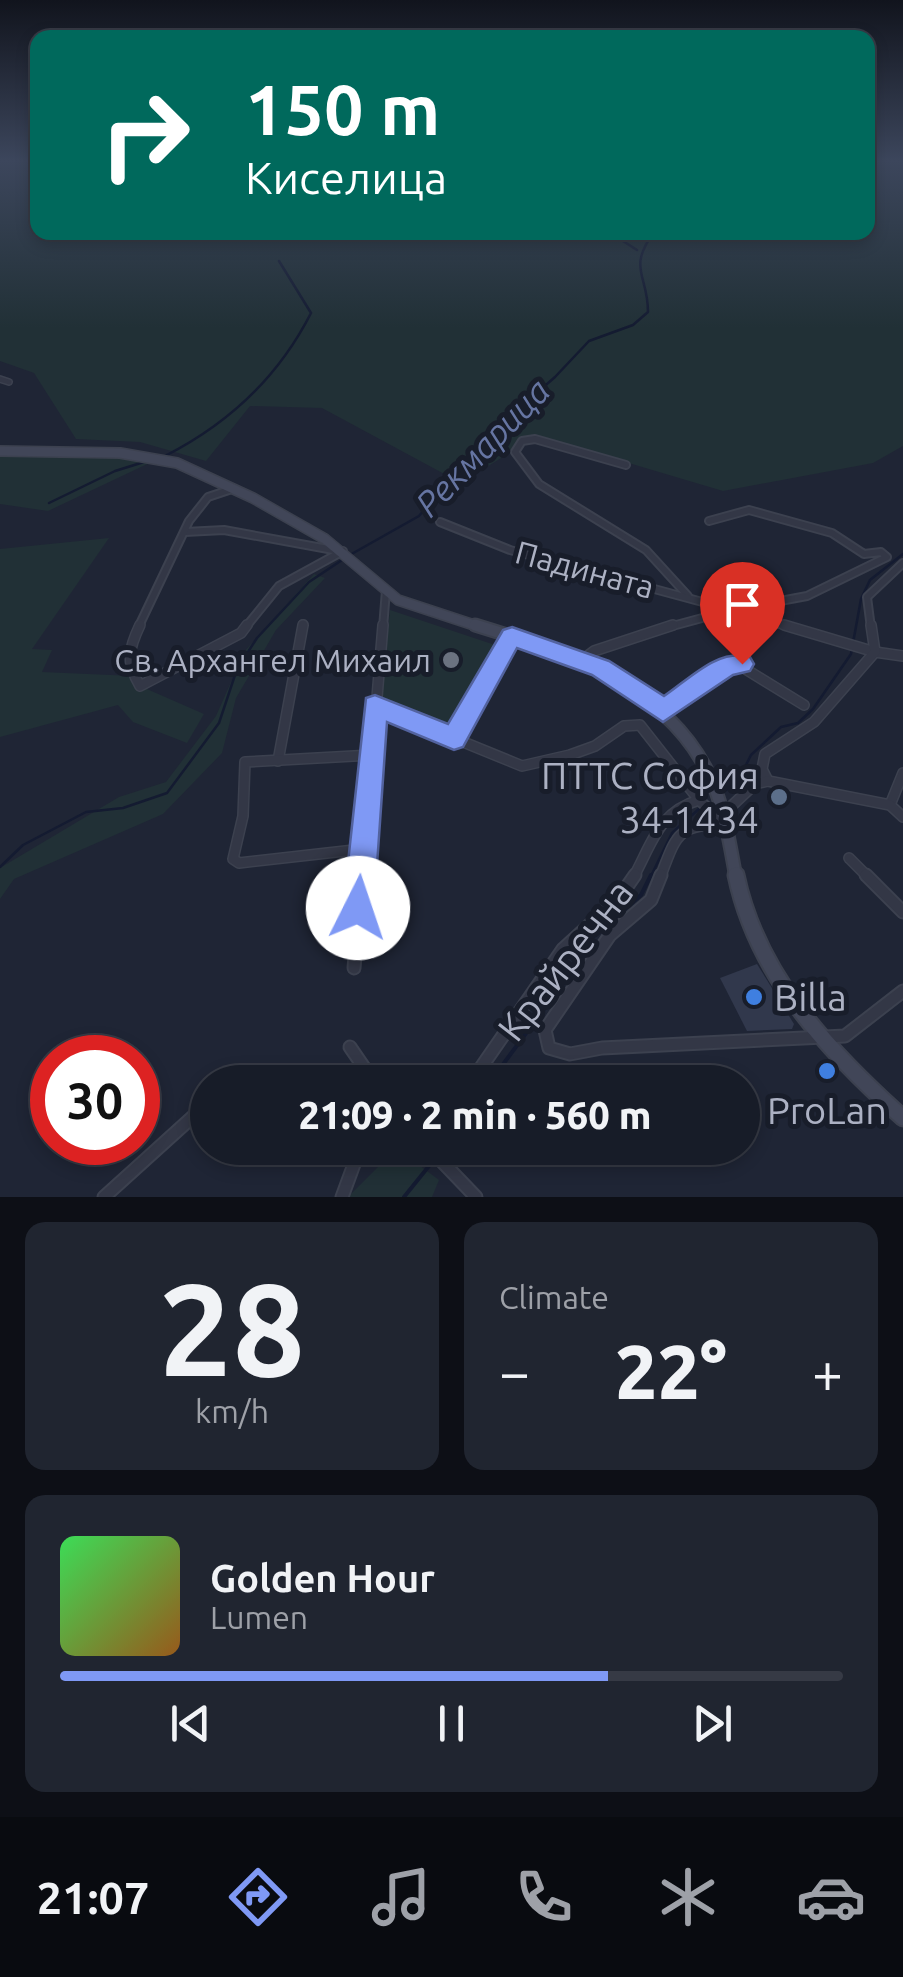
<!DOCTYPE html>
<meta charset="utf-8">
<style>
:root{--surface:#171c28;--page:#202530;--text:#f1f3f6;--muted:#9ea1a8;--line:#363a45;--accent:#7f99f5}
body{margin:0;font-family:Ubuntu,sans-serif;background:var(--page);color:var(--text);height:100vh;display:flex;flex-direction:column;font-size:38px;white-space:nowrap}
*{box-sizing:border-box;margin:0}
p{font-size:32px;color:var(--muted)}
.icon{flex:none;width:55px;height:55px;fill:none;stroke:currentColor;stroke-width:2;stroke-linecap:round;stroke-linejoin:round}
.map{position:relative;height:1197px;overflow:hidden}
.sheet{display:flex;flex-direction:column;gap:25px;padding:25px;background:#0d0f16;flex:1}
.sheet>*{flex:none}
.top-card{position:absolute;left:30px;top:30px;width:845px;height:210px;border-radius:20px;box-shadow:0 5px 15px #0003,0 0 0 2px var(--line);background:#00695c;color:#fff;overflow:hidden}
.speed{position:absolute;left:30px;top:1035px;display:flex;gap:20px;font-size:50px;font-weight:700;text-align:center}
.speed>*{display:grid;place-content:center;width:130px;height:130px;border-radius:50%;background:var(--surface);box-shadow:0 5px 15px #0003,0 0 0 2px var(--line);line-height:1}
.speed .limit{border:15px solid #d22;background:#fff;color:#111}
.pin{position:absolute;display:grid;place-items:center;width:85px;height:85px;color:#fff;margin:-102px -42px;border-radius:50% 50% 50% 0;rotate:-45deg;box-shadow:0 0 10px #0007}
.pin .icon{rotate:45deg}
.me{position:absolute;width:110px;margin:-55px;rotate:4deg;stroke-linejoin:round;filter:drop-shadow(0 0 8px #0008)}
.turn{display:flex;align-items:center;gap:35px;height:210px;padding:0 50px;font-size:45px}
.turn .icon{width:130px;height:130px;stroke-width:2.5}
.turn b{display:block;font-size:70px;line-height:85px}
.big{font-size:75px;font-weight:800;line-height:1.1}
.sheet .widget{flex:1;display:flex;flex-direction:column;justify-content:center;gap:15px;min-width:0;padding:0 35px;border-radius:20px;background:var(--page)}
.sheet .dial{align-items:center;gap:0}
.dial b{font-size:130px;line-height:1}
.song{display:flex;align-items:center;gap:30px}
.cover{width:120px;height:120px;border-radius:15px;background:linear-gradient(135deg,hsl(130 70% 55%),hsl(30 70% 35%))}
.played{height:10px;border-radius:5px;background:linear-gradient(90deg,var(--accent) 70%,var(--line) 70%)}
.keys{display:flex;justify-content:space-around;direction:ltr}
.heat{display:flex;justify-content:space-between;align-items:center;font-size:55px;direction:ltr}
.sheet .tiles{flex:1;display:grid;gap:25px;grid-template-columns:1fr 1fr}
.widget:last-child{grid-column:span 2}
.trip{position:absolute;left:190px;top:1065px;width:570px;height:100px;border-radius:50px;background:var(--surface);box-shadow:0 5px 15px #0003,0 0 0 2px var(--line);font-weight:800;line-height:100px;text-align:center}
.menu{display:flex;height:160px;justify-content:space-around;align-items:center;background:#090b10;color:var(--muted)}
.menu .icon{width:70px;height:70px}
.menu .on{color:var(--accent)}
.menu b{font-size:45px;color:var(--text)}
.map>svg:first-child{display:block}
.green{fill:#213036}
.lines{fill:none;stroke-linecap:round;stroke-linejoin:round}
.stream-far1{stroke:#141b31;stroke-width:2.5}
.stream{stroke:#141b31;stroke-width:4}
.building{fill:#31384c}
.street-far3-casing{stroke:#3c414f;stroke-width:8}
.street-far2-casing{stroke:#3c414f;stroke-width:10}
.street-far1-casing{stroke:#3c414f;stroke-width:12}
.street-casing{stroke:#3c414f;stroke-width:15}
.secondary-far2-casing{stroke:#3c414f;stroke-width:12}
.secondary-far1-casing{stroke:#3c414f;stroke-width:15}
.secondary-casing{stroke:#3c414f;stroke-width:19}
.street-far3{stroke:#333746;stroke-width:5}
.street-far2{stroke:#333746;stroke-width:6}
.street-far1{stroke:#333746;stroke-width:9}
.street{stroke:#333746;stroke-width:11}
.secondary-far2{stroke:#414658;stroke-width:9}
.secondary-far1{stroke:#414658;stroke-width:11}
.secondary{stroke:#414658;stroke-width:15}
.route{fill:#7f99f5;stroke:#53639f;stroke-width:2.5}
.worship-dot{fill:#6b7280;stroke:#181d2a;stroke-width:4}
.service-dot{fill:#5c6f8a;stroke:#181d2a;stroke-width:4}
.shop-dot{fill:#3f7fe0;stroke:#181d2a;stroke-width:4}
.labels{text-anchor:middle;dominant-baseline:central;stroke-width:10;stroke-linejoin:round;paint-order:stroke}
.street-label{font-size:32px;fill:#acb1c3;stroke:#181d2a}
.poi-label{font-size:32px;fill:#acb1c3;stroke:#181d2a;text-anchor:end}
.water-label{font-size:35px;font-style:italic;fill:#6675a2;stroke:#181d2a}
.near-poi-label{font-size:38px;fill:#acb1c3;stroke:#181d2a;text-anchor:end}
.near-street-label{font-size:38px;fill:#acb1c3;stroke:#181d2a}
</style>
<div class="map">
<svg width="903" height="1197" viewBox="0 0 903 1197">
<rect width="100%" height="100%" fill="#1f2535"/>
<g class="green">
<polygon points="0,160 37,160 38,232 868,232 868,160 903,160 903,446 873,463 723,491 548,439 527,442 461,483 322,408 250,406 206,461 140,442 76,439 34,373 0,361"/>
<polygon points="0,451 160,458 48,511 0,504"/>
<polygon points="109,538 32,649 52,650 42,672 134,676 140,686 204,714 187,743 133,722 118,705 0,737 0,549"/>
<polygon points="314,574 325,578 276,630 236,698 222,753 163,814 14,879 0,899 0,868 119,797 166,782 216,716 235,673 235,662"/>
<polygon points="390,610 501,647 452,730 381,701"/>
<polygon points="408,1157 439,1180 432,1197 348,1197 386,1159"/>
</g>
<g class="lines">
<g class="stream-far1">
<polyline points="609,232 637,250"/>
<path d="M165,456c63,-32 114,-80 146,-143l-32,-52"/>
<polyline points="49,503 115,471 144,462"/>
<path d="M348,556l71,-40 65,-77 71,-62 34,-36 44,-16 15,-13c0,-38 -21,-43 6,-80"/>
<polyline points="723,792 737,783 751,755 781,727 798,723 813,709 851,654 861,599 870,580 903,554"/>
<polyline points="0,867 23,845 86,812 123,808 167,793 219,723 237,669 257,638 309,582 342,560"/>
<polyline points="650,878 672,833 700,808"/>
</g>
<g class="stream">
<polyline points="490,1082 572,971 581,947 641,895 651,875"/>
<polyline points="404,1197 433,1161"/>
</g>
</g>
<polygon class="building" points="757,964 794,1024 792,1029 747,1031 720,978"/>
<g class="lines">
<g class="street-far3-casing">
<polyline id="street-far3" points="0,379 9,382"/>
</g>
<g class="street-far2-casing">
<g id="street-far2">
<polyline points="626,465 535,439 522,441 515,452 539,484 646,550 688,596"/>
<polyline points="440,522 510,550 732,610 807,596 887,557 881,552 864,554 832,533 749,510 709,521"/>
<polyline points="185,532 224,530 339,551"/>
<polyline points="138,628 189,521 208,497 232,489"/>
<polyline points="245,628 279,586 343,551"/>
<polyline points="302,628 303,624"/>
<polyline points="383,628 386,590"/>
<polyline points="665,628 732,610 793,628"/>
<polyline points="871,628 867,597 903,563"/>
</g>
</g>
<g class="street-far1-casing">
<g id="street-far1">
<path d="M140,625c-12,25 -14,37 0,61l101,-53 6,-8"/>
<polyline points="784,625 875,652 903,656"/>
<polyline points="582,660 594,651 673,625"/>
<polyline points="375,706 522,766 570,755 595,746 624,726 640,725 699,800 723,822"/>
<polyline points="663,711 734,662 804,705"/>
<polyline points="454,739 512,637"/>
<polyline points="278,761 303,625"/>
<polyline points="768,781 762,769 765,754 814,722 875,652 871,625"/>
<polyline points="890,805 903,773"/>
<polyline points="724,813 755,784 768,781 890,805 903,817"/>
<polyline points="363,849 239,863 233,859 243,816 245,762 372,755"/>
<polyline points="849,858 869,878"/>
<polyline points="362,878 383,625"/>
<path d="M633,878c19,-34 25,-66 66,-78"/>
<path d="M660,878c17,-45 17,-53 67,-54"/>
</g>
</g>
<g class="street-casing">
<g id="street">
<polyline points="661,875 651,900 610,935 545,1030 549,1048 570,1054 602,1048 845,1036 903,991"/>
<polyline points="866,875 903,912"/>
<polyline points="354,968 362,875"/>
<polyline points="350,1047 374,1082"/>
<path d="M231,1082c18,-13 40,-9 60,0"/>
<polyline points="471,1082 563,949 619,898 635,875"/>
<polyline points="345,1148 355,1160"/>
<polyline points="429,1148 476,1197"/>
<polyline points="104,1197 208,1103"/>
<polyline points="342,1197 360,1148"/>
</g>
</g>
<g class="secondary-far2-casing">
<polyline id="secondary-far2" points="0,451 120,453 177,463 253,498 325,539 398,600 483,628"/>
</g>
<g class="secondary-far1-casing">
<path id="secondary-far1" d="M475,625c91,28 195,60 237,156 13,31 18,64 24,97"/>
</g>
<g class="secondary-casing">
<path id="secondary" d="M736,875c21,101 93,177 167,243"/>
</g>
<use href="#street-far3" class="street-far3"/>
<use href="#street-far2" class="street-far2"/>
<use href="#street-far1" class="street-far1"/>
<use href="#street" class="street"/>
<use href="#secondary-far2" class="secondary-far2"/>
<use href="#secondary-far1" class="secondary-far1"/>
<use href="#secondary" class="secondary"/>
</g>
<linearGradient id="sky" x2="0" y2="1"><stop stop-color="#11141d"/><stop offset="0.49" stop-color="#3c465c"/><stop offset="1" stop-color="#3c465c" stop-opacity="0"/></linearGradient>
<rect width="903" height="328" fill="url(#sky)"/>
<path class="route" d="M512,627l97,34 55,35c24,-16 55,-49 86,-39l4,7 -4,7 -17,4 -70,47 -71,-47 -75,-27 -54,99 -9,3 -67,-28 -13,186 -5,11 -11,5 -10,-5 -5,-11 23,-210 9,-3 73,29 55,-94z"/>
<circle class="worship-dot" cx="451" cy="660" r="10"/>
<circle class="service-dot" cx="779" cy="797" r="10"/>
<g class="shop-dot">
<circle cx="754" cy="997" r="10"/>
<circle cx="827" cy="1071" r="10"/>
</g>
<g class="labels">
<g class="street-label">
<text transform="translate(585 569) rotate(15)">Падината</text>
</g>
<g class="poi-label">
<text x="431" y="660">Св. Архангел Михаил</text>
</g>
<g class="water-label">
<text transform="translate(482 447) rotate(-46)">Рекмарица</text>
</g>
<g class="near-poi-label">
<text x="759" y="775">ПТТС София<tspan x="759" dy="44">34-1434</tspan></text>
<text x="774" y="997" text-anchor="start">Billa</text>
<text x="827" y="1110" text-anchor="middle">ProLan</text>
</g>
<g class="near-street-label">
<text transform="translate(565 960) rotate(-52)">Крайречна</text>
</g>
</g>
</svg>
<div class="speed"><div class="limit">30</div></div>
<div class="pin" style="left:742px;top:664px;background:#d93025"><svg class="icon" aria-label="arrive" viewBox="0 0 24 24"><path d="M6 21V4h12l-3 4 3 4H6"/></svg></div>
<svg class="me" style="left:358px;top:908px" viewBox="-20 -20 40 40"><circle r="19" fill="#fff"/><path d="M0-13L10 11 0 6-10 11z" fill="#7f99f5"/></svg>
<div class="trip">21:09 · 2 min · 560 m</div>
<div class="top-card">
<div class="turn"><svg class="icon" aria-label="right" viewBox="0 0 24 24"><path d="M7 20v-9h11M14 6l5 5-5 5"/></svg><div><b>150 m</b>Киселица</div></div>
</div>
</div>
<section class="sheet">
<div class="tiles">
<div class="widget dial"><b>28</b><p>km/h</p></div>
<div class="widget"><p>Climate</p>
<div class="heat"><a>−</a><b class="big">22°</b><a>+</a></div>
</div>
<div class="widget">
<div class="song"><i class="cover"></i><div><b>Golden Hour</b><p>Lumen</p></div></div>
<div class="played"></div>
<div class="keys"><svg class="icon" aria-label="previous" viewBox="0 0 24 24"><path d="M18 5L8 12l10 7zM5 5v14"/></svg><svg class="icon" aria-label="pause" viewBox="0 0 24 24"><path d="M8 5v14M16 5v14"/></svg><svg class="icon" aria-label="next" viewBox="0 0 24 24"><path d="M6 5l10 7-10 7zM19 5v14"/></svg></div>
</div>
</div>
</section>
<nav class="menu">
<b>21:07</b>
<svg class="icon on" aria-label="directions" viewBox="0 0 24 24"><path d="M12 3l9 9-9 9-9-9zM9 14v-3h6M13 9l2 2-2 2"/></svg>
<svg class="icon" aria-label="music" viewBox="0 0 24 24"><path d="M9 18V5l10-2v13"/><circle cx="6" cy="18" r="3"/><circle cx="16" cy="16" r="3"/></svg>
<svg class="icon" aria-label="phone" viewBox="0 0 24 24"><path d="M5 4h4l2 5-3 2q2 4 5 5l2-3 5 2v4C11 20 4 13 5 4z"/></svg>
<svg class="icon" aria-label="climate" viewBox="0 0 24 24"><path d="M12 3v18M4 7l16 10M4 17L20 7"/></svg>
<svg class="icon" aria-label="car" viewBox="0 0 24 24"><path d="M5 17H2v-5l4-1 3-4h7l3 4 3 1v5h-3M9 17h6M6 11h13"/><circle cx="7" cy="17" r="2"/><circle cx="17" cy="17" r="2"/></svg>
</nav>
